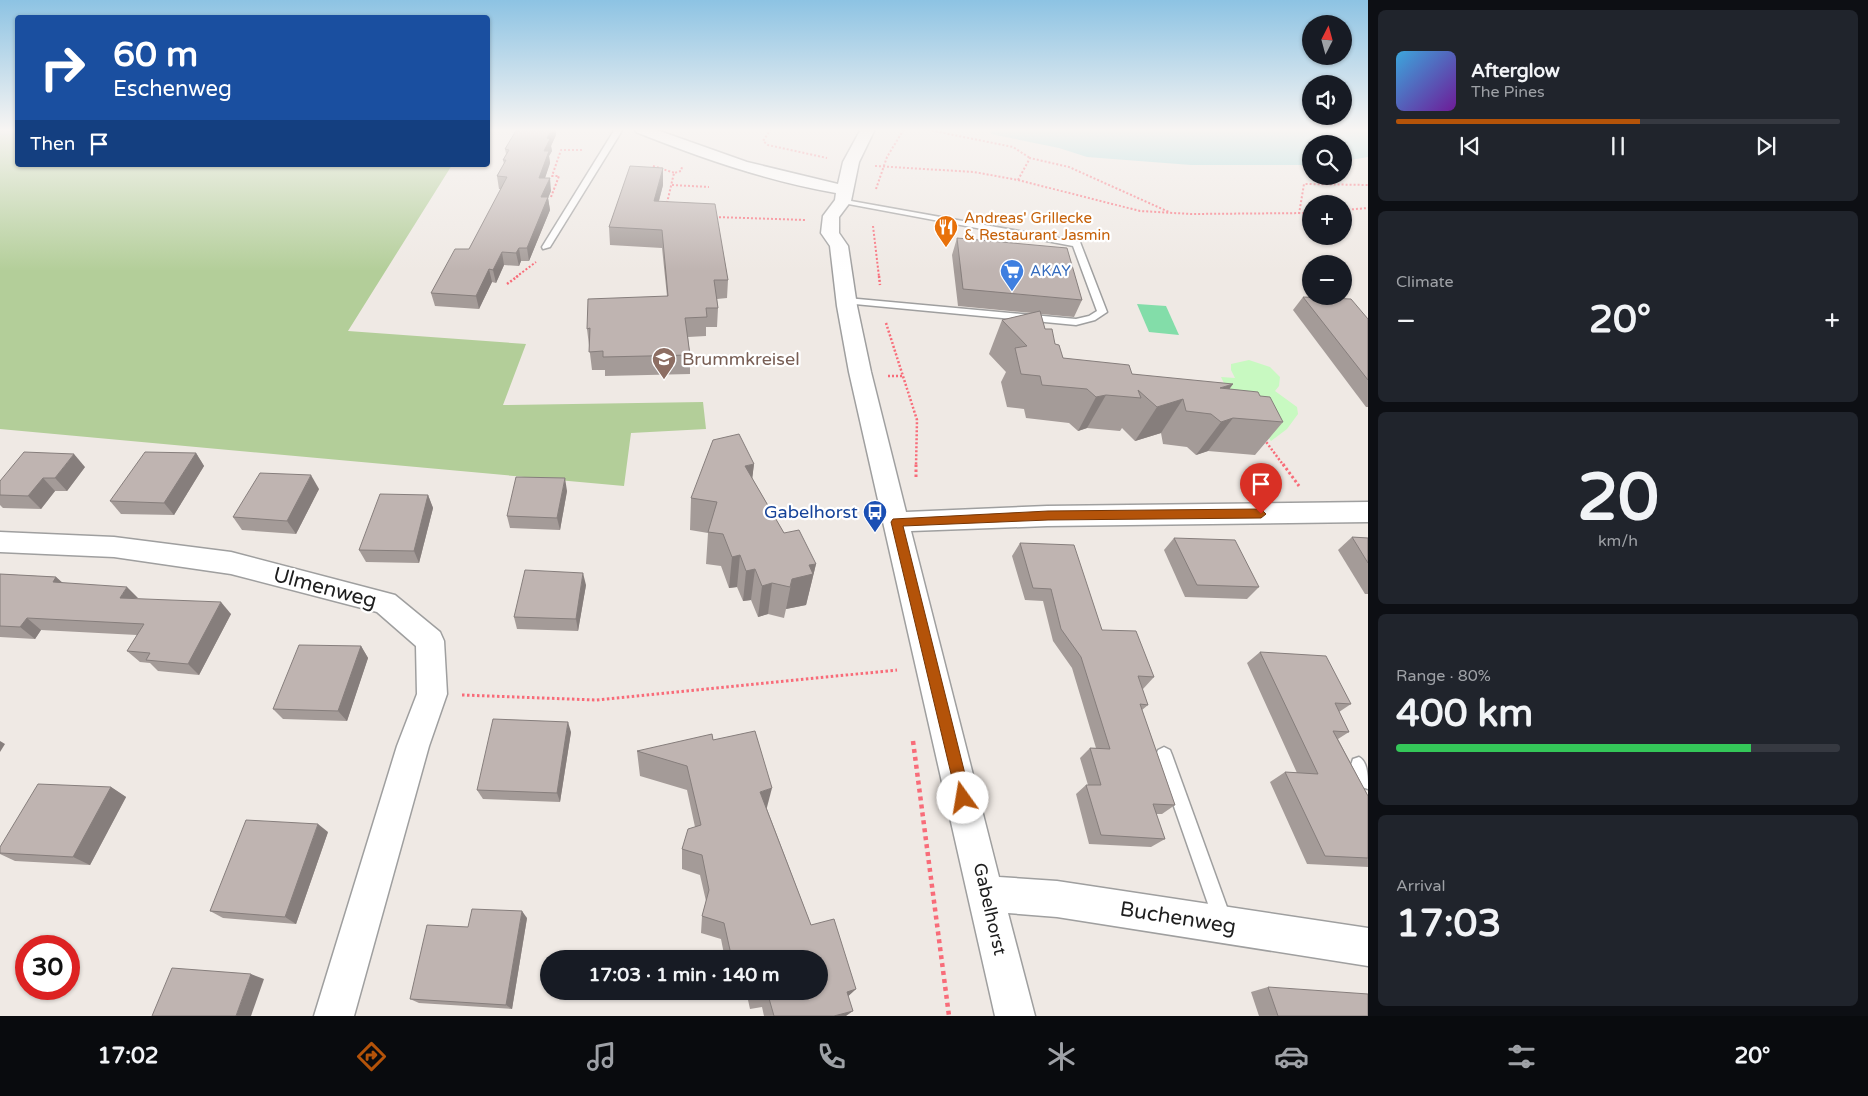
<!DOCTYPE html>
<meta charset="utf-8">
<style>
:root{--surface:#171b24;--page:#20242c;--text:#f1f3f6;--muted:#9ea1a6;--line:#363941;--accent:#b45309}
body{margin:0;font-family:"Varela Round",sans-serif;background:var(--page);color:var(--text);height:100vh;display:flex;flex-direction:column;font-size:19px;white-space:nowrap}
*{box-sizing:border-box;margin:0}
p{font-size:16px;color:var(--muted)}
.icon{flex:none;width:28px;height:28px;fill:none;stroke:currentColor;stroke-width:2;stroke-linecap:round;stroke-linejoin:round}
.map{position:relative;flex:1;overflow:hidden}
.drawer{display:flex;flex-direction:column;gap:10px;padding:10px;background:#0d0f14;width:500px}
.drawer>*{flex:none}
.banner{position:absolute;left:15px;top:15px;width:475px;height:152px;border-radius:5px;box-shadow:0 1px 4px #0004;background:#1a4fa0;color:#fff;overflow:hidden}
.needle{width:32px;rotate:6deg}
.tools{position:absolute;left:1302px;top:15px;display:grid;gap:10px}
.tools a{display:grid;place-items:center;width:50px;height:50px;border-radius:50%;background:var(--surface);box-shadow:0 1px 4px #0004;font-size:25px}
.speed{position:absolute;left:15px;top:935px;display:flex;gap:10px;font-size:25px;font-weight:700;text-align:center}
.speed>*{display:grid;place-content:center;width:65px;height:65px;border-radius:50%;background:var(--surface);box-shadow:0 1px 4px #0004;line-height:1}
.speed .limit{border:8px solid #d22;background:#fff;color:#111}
.pin{position:absolute;display:grid;place-items:center;width:42px;height:42px;color:#fff;margin:-51px -21px;border-radius:50% 50% 50% 0;rotate:-45deg;box-shadow:0 0 5px #0007}
.pin .icon{rotate:45deg}
.me{position:absolute;width:55px;margin:-28px;rotate:347deg;stroke-linejoin:round;filter:drop-shadow(0 0 4px #0008)}
.turn{display:flex;align-items:center;gap:18px;height:105px;padding:0 15px;font-size:22px}
.turn .icon{width:65px;height:65px;stroke-width:2.5}
.turn b{display:block;font-size:35px;line-height:42px}
.then{display:flex;align-items:center;height:48px;padding:0 15px;background:#0003;gap:10px;font-size:19px}
.big{font-size:38px;font-weight:700;line-height:1.1}
.drawer .widget{flex:1;display:flex;flex-direction:column;justify-content:center;gap:8px;min-width:0;padding:0 18px;border-radius:8px;background:var(--page)}
.drawer .dial{align-items:center;gap:0}
.dial b{font-size:65px;line-height:1}
.song{display:flex;align-items:center;gap:15px}
.cover{width:60px;height:60px;border-radius:8px;background:linear-gradient(135deg,hsl(200 70% 55%),hsl(280 70% 35%))}
.played{height:5px;border-radius:2px;background:linear-gradient(90deg,var(--accent) 55%,var(--line) 55%)}
.keys{display:flex;justify-content:space-around;direction:ltr}
.heat{display:flex;justify-content:space-between;align-items:center;font-size:28px;direction:ltr}
.charge{height:8px;border-radius:4px;background:linear-gradient(90deg,#34c759 80%,var(--line) 0)}
.trip{position:absolute;left:540px;top:950px;width:288px;height:50px;border-radius:25px;background:var(--surface);box-shadow:0 1px 4px #0004;font-weight:700;line-height:50px;text-align:center}
.dock{display:flex;height:80px;justify-content:space-around;align-items:center;background:#090b0e;color:var(--muted)}
.dock .icon{width:35px;height:35px}
.dock .active{color:var(--accent)}
.dock b{font-size:22px;color:var(--text)}
main{display:flex;flex:1;min-height:0}
.map>svg:first-child{display:block}
.forest{fill:#b3ce99}
.park{fill:#c8f9c1}
.pitch{fill:#83dda9}
.water{fill:#a5dadc}
.lines{fill:none;stroke-linecap:round;stroke-linejoin:round}
.lane-casing{stroke:#9f9f9f;stroke-width:3}
.street-casing{stroke:#9f9f9f;stroke-width:3}
.path-far3{stroke:#f86c79;stroke-width:2;stroke-dasharray:2 2;stroke-linecap:butt}
.path-far2{stroke:#f86c79;stroke-width:2.5;stroke-dasharray:2 2;stroke-linecap:butt}
.path-far1{stroke:#f86c79;stroke-width:3;stroke-dasharray:2.5 2.5;stroke-linecap:butt}
.path{stroke:#f86c79;stroke-width:4.5;stroke-dasharray:4 4;stroke-linecap:butt}
.lane{fill:#fff;fill-rule:evenodd}
.street{fill:#fff;fill-rule:evenodd}
.wall{fill:#a49b98}
.shaded-wall{fill:#867e7c}
.building{fill:#bfb4b1;stroke:#867e7c}
.route{fill:#b45309;stroke:#753606}
.labels{text-anchor:middle;dominant-baseline:central;stroke-width:4.5;stroke-linejoin:round;paint-order:stroke}
.far-food-label{font-size:15px;fill:#c56008;stroke:#fff;text-anchor:start}
.far-shop-label{font-size:15px;fill:#366cbe;stroke:#fff;text-anchor:start}
.education-label{font-size:18px;fill:#785e54;stroke:#fff;text-anchor:start}
.transit-label{font-size:18px;fill:#164399;stroke:#fff;text-anchor:end}
.street-label{font-size:18px;fill:#1e1e1e;stroke:#fff}
.near-street-label{font-size:21px;fill:#1e1e1e;stroke:#fff}
</style>
<main>
<div class="map">
<svg width="1368" height="1016" viewBox="0 0 1368 1016">
<rect width="100%" height="100%" fill="#efe9e4"/>
<polygon class="forest" points="0,129 17,129 18,165 452,165 348,331 526,344 503,405 703,402 706,429 631,433 624,486 0,429"/>
<polygon class="park" points="1249,360 1270,367 1280,377 1279,386 1275,391 1297,407 1298,414 1287,429 1271,441 1243,405 1234,404 1221,377 1235,378 1231,370 1231,364"/>
<polygon class="pitch" points="1137,304 1166,306 1179,335 1149,332"/>
<polygon class="water" points="992,129 1368,129 1368,157 1344,161 1344,144 1311,144 1311,165 1191,165 1087,157 1059,148 991,134"/>
<g class="lines">
<g class="lane-casing">
<g id="lane">
<polygon points="615,129 623,129 550,247 543,249 542,247"/>
<polygon points="840,199 1080,242 1107,312 1095,320 1076,325 844,303 842,301 847,298 1076,319 1089,316 1097,311 1073,246 843,203 840,203"/>
<polygon points="1164,747 1170,750 1172,755 1232,921 1229,927 1223,930 1217,927 1214,921 1156,755 1158,750"/>
<path d="M1359,757c9,5 9,20 9,32l-6,-2 -11,-22 2,-6z"/>
</g>
</g>
<g class="street-casing">
<g id="street">
<path d="M634,129h20l93,33 91,22 5,-22 18,-33h14l-16,33 -8,39 -12,16v16l9,13 9,60 14,66 35,140 141,-6 321,-4v20l-321,4 -136,5 88,346 58,4 311,47v38l-311,-49 -49,-4 27,103h-40l-146,-644 -12,-66 -7,-60 -9,-13 2,-17 12,-16 1,-7c-69,-12 -135,-35 -200,-61z"/>
<polygon points="0,532 114,537 231,552 395,595 440,632 444,641 447,694 429,746 354,1016 314,1016 397,746 417,694 416,646 377,612 231,574 114,557 0,552"/>
</g>
</g>
<g class="path-far3">
<polyline points="771,129 763,141 768,145 827,158"/>
<polyline points="924,129 1013,147 1030,158"/>
<polyline points="653,166 675,173"/>
<polyline points="875,166 974,172 1018,180 1140,211 1191,214 1311,213"/>
<polyline points="1018,180 1030,158 1069,167 1169,212"/>
<polyline points="672,185 709,187"/>
<polyline points="876,189 887,157 904,129"/>
<polyline points="551,197 559,176 552,176 561,150 582,150"/>
<polyline points="667,203 674,173 681,171 682,167"/>
<polyline points="1344,210 1368,208"/>
<polyline points="1299,214 1304,184 1368,185"/>
<polyline points="715,217 806,220"/>
<polyline points="873,226 879,277"/>
<polyline points="516,277 536,262"/>
</g>
<g class="path-far2">
<polyline points="879,276 880,285"/>
<polyline points="507,284 518,276"/>
<polyline points="886,323 917,420 916,466"/>
<polyline points="888,376 903,376"/>
<polyline points="1264,439 1284,466"/>
</g>
<g class="path-far1">
<polyline points="1283,464 1299,486"/>
<polyline points="916,477 916,464"/>
<polyline points="462,695 596,700 897,670"/>
</g>
<polyline class="path" points="913,741 949,1016"/>
<use href="#lane" class="lane"/>
<use href="#street" class="street"/>
</g>
<g class="wall">
<polygon points="556,135 551,146 552,151 549,156 550,163 545,178 551,191 548,198 550,210 529,261 521,261 519,266 504,265 496,283 492,282 479,309 435,306 431,293 469,249 501,189 499,189 497,176 504,164 503,160 506,154 505,149"/>
<polygon points="663,168 663,185 659,201 728,280 727,298 717,299 718,308 717,327 706,327 706,336 688,337 690,355 690,374 605,376 605,370 592,370 587,329 667,296 662,248 610,245 609,227"/>
<polygon points="957,238 1082,300 1074,317 1041,314 1045,329 1055,344 1063,358 1132,374 1230,389 1260,396 1283,422 1255,455 1208,451 1196,455 1187,447 1163,444 1161,433 1135,441 1122,428 1120,431 1087,428 1078,431 1069,423 1026,418 1024,409 1007,407 1001,382 1006,372 989,354 1002,320 1032,313 958,306 952,255"/>
<polygon points="1303,297 1368,319 1368,407 1366,407 1293,310"/>
<polygon points="196,453 204,466 174,515 121,514 110,501"/>
<polygon points="754,464 752,478 784,533 816,564 806,605 786,609 784,618 768,614 758,617 751,600 743,601 737,587 729,588 721,566 706,564 708,533 690,530 691,498"/>
<polygon points="85,467 67,491 55,491 41,509 3,508 0,505 0,481"/>
<polygon points="319,489 296,534 242,530 233,517"/>
<polygon points="567,491 560,530 510,528 507,516"/>
<polygon points="428,495 433,508 419,563 366,562 359,550"/>
<polygon points="1352,537 1368,538 1368,594 1365,594 1338,550"/>
<polygon points="1174,538 1259,587 1247,599 1185,597 1164,550"/>
<polygon points="1020,543 1102,630 1154,677 1143,689 1142,688 1148,705 1142,710 1175,805 1162,814 1156,814 1165,839 1151,847 1089,844 1076,794 1086,785 1088,785 1080,758 1090,748 1096,748 1072,668 1053,641 1043,601 1025,600 1012,556"/>
<polygon points="0,574 56,577 63,583 138,599 231,614 199,675 158,671 150,663 140,662 127,651 137,635 41,630 35,639 0,637"/>
<polygon points="586,585 578,631 517,629 514,617"/>
<polygon points="361,646 368,658 347,721 283,719 273,709"/>
<polygon points="1260,652 1351,704 1339,712 1349,732 1338,739 1368,796 1368,867 1307,864 1270,782 1285,772 1297,773 1247,663"/>
<polygon points="571,732 560,802 483,799 477,790"/>
<polygon points="713,740 767,809 811,925 856,989 848,996 846,1016 764,1016 762,1007 750,1009 746,991 819,991 819,959 725,959 721,939 701,933 702,916 706,901 700,875 682,869 682,849 695,827 687,790 640,776 637,751"/>
<polygon points="111,787 126,797 90,865 15,861 0,854 0,847"/>
<polygon points="328,832 296,924 223,918 210,911"/>
<polygon points="527,918 512,1009 419,1003 410,999"/>
<polygon points="1268,987 1368,1016 1259,1016 1251,992"/>
</g>
<g class="shaded-wall">
<polygon points="552,129 556,129 556,135 551,146 552,151 549,156 550,163 541,190 539,178 547,138"/>
<polygon points="663,168 663,185 654,219 654,201"/>
<polygon points="550,178 551,191 548,198 550,210 529,261 527,248 541,197"/>
<polygon points="519,248 521,261 519,266 516,253"/>
<polygon points="502,252 504,265 496,283 493,270"/>
<polygon points="489,269 492,282 479,309 476,296"/>
<polygon points="1233,384 1212,414 1220,388"/>
<polygon points="1106,395 1087,428 1078,431 1096,397"/>
<polygon points="1183,399 1161,433 1135,441 1157,407"/>
<polygon points="1233,418 1208,451 1196,455 1221,422"/>
<polygon points="196,453 204,466 174,515 164,503"/>
<polygon points="74,454 85,467 67,491 55,478"/>
<polygon points="754,464 750,497 745,466"/>
<polygon points="311,475 319,489 296,534 287,521"/>
<polygon points="43,478 55,491 41,509 28,496"/>
<polygon points="565,478 567,491 560,530 557,518"/>
<polygon points="428,495 433,508 419,563 414,551"/>
<polygon points="740,555 737,587 729,588 732,557"/>
<polygon points="816,564 806,605 786,609 792,579 809,565"/>
<polygon points="755,569 751,600 743,601 746,571"/>
<polygon points="583,573 586,585 578,631 576,619"/>
<polygon points="56,577 69,589 53,582"/>
<polygon points="772,583 768,614 758,617 762,586"/>
<polygon points="127,587 138,598 120,598"/>
<polygon points="221,602 231,614 199,675 188,664"/>
<polygon points="27,618 41,630 35,639 20,627"/>
<polygon points="361,646 368,658 347,721 338,711"/>
<polygon points="568,722 571,732 560,802 557,793"/>
<polygon points="0,741 5,744 0,752"/>
<polygon points="111,787 126,797 90,865 73,857"/>
<polygon points="772,788 766,811 760,792"/>
<polygon points="318,824 328,832 296,924 285,917"/>
<polygon points="522,911 527,918 512,1009 506,1005"/>
<polygon points="251,974 264,979 251,1016 236,1016"/>
<polygon points="856,989 843,1001 847,992"/>
<polygon points="853,1011 846,1016 834,1016"/>
</g>
<g class="building">
<polygon points="517,129 552,129 547,138 550,139 544,151 549,151 539,178 550,178 541,197 548,197 527,248 519,248 516,253 502,252 493,270 489,269 476,296 431,293 455,249 469,249 507,177 497,176 506,160 503,160 509,150 505,149"/>
<polygon points="630,166 663,168 654,201 715,204 728,280 714,280 718,308 706,308 707,317 685,318 690,355 603,357 603,351 589,352 590,328 587,329 588,299 668,296 662,230 609,227"/>
<polygon points="957,238 1067,248 1082,300 963,289"/>
<polygon points="1303,297 1351,299 1368,319 1368,380"/>
<polygon points="1040,311 1045,329 1052,329 1055,344 1059,345 1063,358 1129,365 1132,374 1233,384 1220,388 1258,392 1260,396 1270,397 1283,422 1233,418 1221,422 1211,414 1186,411 1183,399 1157,407 1138,390 1141,398 1106,395 1096,397 1087,389 1042,385 1040,376 1021,374 1015,348 1027,346 1002,320"/>
<polygon points="739,434 754,464 745,466 784,533 799,530 816,564 809,565 813,574 792,579 790,587 772,583 762,586 755,569 746,571 740,555 732,557 723,534 708,532 717,502 691,498 713,440"/>
<polygon points="24,452 74,454 55,478 43,478 28,496 0,495 0,481"/>
<polygon points="145,452 196,453 164,503 110,501"/>
<polygon points="260,473 311,475 287,521 233,517"/>
<polygon points="516,477 565,478 557,518 507,516"/>
<polygon points="380,494 428,495 414,551 359,550"/>
<polygon points="1352,537 1368,538 1368,563"/>
<polygon points="1174,538 1235,540 1259,587 1197,585"/>
<polygon points="1020,543 1074,545 1102,630 1136,631 1154,677 1138,676 1148,705 1140,704 1175,805 1153,804 1165,839 1101,835 1086,785 1101,785 1090,748 1110,749 1081,657 1061,629 1051,589 1033,588"/>
<polygon points="525,570 583,573 576,619 514,617"/>
<polygon points="0,574 56,577 53,582 127,587 120,598 221,602 188,664 146,660 150,653 127,651 144,624 27,618 20,627 0,626"/>
<polygon points="299,645 361,646 338,711 273,709"/>
<polygon points="1260,652 1326,656 1351,704 1335,703 1349,732 1333,731 1368,796 1368,858 1325,856 1285,772 1318,774"/>
<polygon points="493,719 568,722 557,793 477,790"/>
<polygon points="755,731 772,788 760,792 811,925 834,919 856,989 847,992 853,1011 834,1016 774,1016 768,995 756,998 754,991 819,991 819,959 732,959 724,923 702,916 709,890 702,855 682,849 688,829 701,825 687,766 637,751 712,734 713,740"/>
<polygon points="38,784 111,787 73,857 0,853 0,847"/>
<polygon points="246,820 318,824 285,917 210,911"/>
<polygon points="472,909 522,911 506,1005 410,999 427,925 468,927"/>
<polygon points="172,968 251,974 236,1016 152,1016"/>
<polygon points="1268,987 1368,994 1368,1016 1278,1016"/>
</g>
<linearGradient id="sky" x2="0" y2="1"><stop stop-color="#8dc3e3"/><stop offset="0.48" stop-color="#f8f5f3"/><stop offset="1" stop-color="#f8f5f3" stop-opacity="0"/></linearGradient>
<rect width="1368" height="271" fill="url(#sky)"/>
<polygon class="route" points="1261,509 1266,514 1261,518 1048,520 903,526 971,798 969,803 963,805 958,803 891,522 893,519 1048,511"/>
<defs>
<g id="restaurant-pin" transform="scale(1.25)"><path d="M0 17L-7.5 6A9.5 9.5 0 1 1 7.5 6Z" fill="#e8710a" stroke="#fff"/><path d="M-5-6h1v4h1v-4h1v4h1v-4h1v5L-1.5 .5V6h-2V.5L-5-1ZM5-6V6H3V1.5H1.5Q1.5-4 5-6Z" fill="#fff"/></g>
<g id="supermarket-pin" transform="scale(1.25)"><path d="M0 17L-7.5 6A9.5 9.5 0 1 1 7.5 6Z" fill="#3f7fe0" stroke="#fff"/><path d="M-6-5.5h2.5l.6 2H6L4.5 2H-2.5L-4.4-4H-6ZM-1.5 3.2a1.3 1.3 0 1 0 .1 0ZM3 3.2a1.3 1.3 0 1 0 .1 0Z" fill="#fff"/></g>
<g id="school-pin" transform="scale(1.25)"><path d="M0 17L-7.5 6A9.5 9.5 0 1 1 7.5 6Z" fill="#8d6e63" stroke="#fff"/><path d="M0-5L7-2L0 1L-7-2ZM-4 1L0 2.5L4 1V4Q0 6-4 4Z" fill="#fff"/></g>
<g id="bus-pin" transform="scale(1.25)"><path d="M0 17L-7.5 6A9.5 9.5 0 1 1 7.5 6Z" fill="#1a4fb4" stroke="#fff"/><path d="M-5-6H5V4H4V6H2V4H-2V6H-4V4H-5ZM-3.5-4V0h7V-4ZM-3.5 1.2v1.5H-2V1.2ZM2 1.2v1.5H3.5V1.2Z" fill="#fff"/></g>
</defs>
<g fill-rule="evenodd">
<use href="#restaurant-pin" x="946" y="227"/>
<use href="#supermarket-pin" x="1012" y="271"/>
<use href="#school-pin" x="664" y="359"/>
<use href="#bus-pin" x="875" y="512"/>
</g>
<g class="labels">
<g class="far-food-label">
<text x="964" y="218">Andreas' Grillecke<tspan x="964" dy="17">&amp; Restaurant Jasmin</tspan></text>
</g>
<g class="far-shop-label">
<text x="1030" y="271">AKAY</text>
</g>
<g class="education-label">
<text x="682" y="359">Brummkreisel</text>
</g>
<g class="transit-label">
<text x="858" y="512">Gabelhorst</text>
</g>
<g class="street-label">
<text transform="translate(990 909) rotate(77)">Gabelhorst</text>
</g>
<g class="near-street-label">
<text transform="translate(325 588) rotate(15)">Ulmenweg</text>
<text transform="translate(1178 918) rotate(9)">Buchenweg</text>
</g>
</g>
</svg>
<div class="tools">
<a><svg class="needle" viewBox="-14 -14 28 28"><path d="M0-13l5 13h-10z" fill="#e53935"/><path d="M0 13l5-13h-10z" fill="#9ea1a6"/></svg></a>
<a><svg class="icon" aria-label="sound" viewBox="0 0 24 24"><path d="M4 9h4l5-4v14l-5-4H4zM17 9q2 3 0 6"/></svg></a>
<a><svg class="icon" aria-label="search" viewBox="0 0 24 24"><circle cx="10" cy="10" r="6"/><path d="M15 15l6 6"/></svg></a>
<a>+</a>
<a>−</a>
</div>
<div class="speed"><div class="limit">30</div></div>
<div class="pin" style="left:1261px;top:514px;background:#d93025"><svg class="icon" aria-label="arrive" viewBox="0 0 24 24"><path d="M6 21V4h12l-3 4 3 4H6"/></svg></div>
<svg class="me" style="left:963px;top:798px" viewBox="-20 -20 40 40"><circle r="19" fill="#fff"/><path d="M0-13L10 11 0 6-10 11z" fill="#b45309"/></svg>
<div class="trip">17:03 · 1 min · 140 m</div>
<div class="banner">
<div class="turn"><svg class="icon" aria-label="right" viewBox="0 0 24 24"><path d="M7 20v-9h11M14 6l5 5-5 5"/></svg><div><b>60 m</b>Eschenweg</div></div>
<div class="then">Then<svg class="icon" aria-label="arrive" viewBox="0 0 24 24"><path d="M6 21V4h12l-3 4 3 4H6"/></svg></div>
</div>
</div>
<section class="drawer">
<div class="widget">
<div class="song"><i class="cover"></i><div><b>Afterglow</b><p>The Pines</p></div></div>
<div class="played"></div>
<div class="keys"><svg class="icon" aria-label="previous" viewBox="0 0 24 24"><path d="M18 5L8 12l10 7zM5 5v14"/></svg><svg class="icon" aria-label="pause" viewBox="0 0 24 24"><path d="M8 5v14M16 5v14"/></svg><svg class="icon" aria-label="next" viewBox="0 0 24 24"><path d="M6 5l10 7-10 7zM19 5v14"/></svg></div>
</div>
<div class="widget"><p>Climate</p>
<div class="heat"><a>−</a><b class="big">20°</b><a>+</a></div>
</div>
<div class="widget dial"><b>20</b><p>km/h</p></div>
<div class="widget"><p>Range · 80%</p><b class="big">400 km</b><div class="charge"></div></div>
<div class="widget"><p>Arrival</p><b class="big">17:03</b></div>
</section>
</main>
<nav class="dock">
<b>17:02</b>
<svg class="icon active" aria-label="directions" viewBox="0 0 24 24"><path d="M12 3l9 9-9 9-9-9zM9 14v-3h6M13 9l2 2-2 2"/></svg>
<svg class="icon" aria-label="music" viewBox="0 0 24 24"><path d="M9 18V5l10-2v13"/><circle cx="6" cy="18" r="3"/><circle cx="16" cy="16" r="3"/></svg>
<svg class="icon" aria-label="phone" viewBox="0 0 24 24"><path d="M5 4h4l2 5-3 2q2 4 5 5l2-3 5 2v4C11 20 4 13 5 4z"/></svg>
<svg class="icon" aria-label="climate" viewBox="0 0 24 24"><path d="M12 3v18M4 7l16 10M4 17L20 7"/></svg>
<svg class="icon" aria-label="car" viewBox="0 0 24 24"><path d="M5 17H2v-5l4-1 3-4h7l3 4 3 1v5h-3M9 17h6M6 11h13"/><circle cx="7" cy="17" r="2"/><circle cx="17" cy="17" r="2"/></svg>
<svg class="icon" aria-label="filters" viewBox="0 0 24 24"><path d="M4 7h16M4 17h16"/><circle cx="9" cy="7" r="2"/><circle cx="15" cy="17" r="2"/></svg>
<b>20°</b>
</nav>
